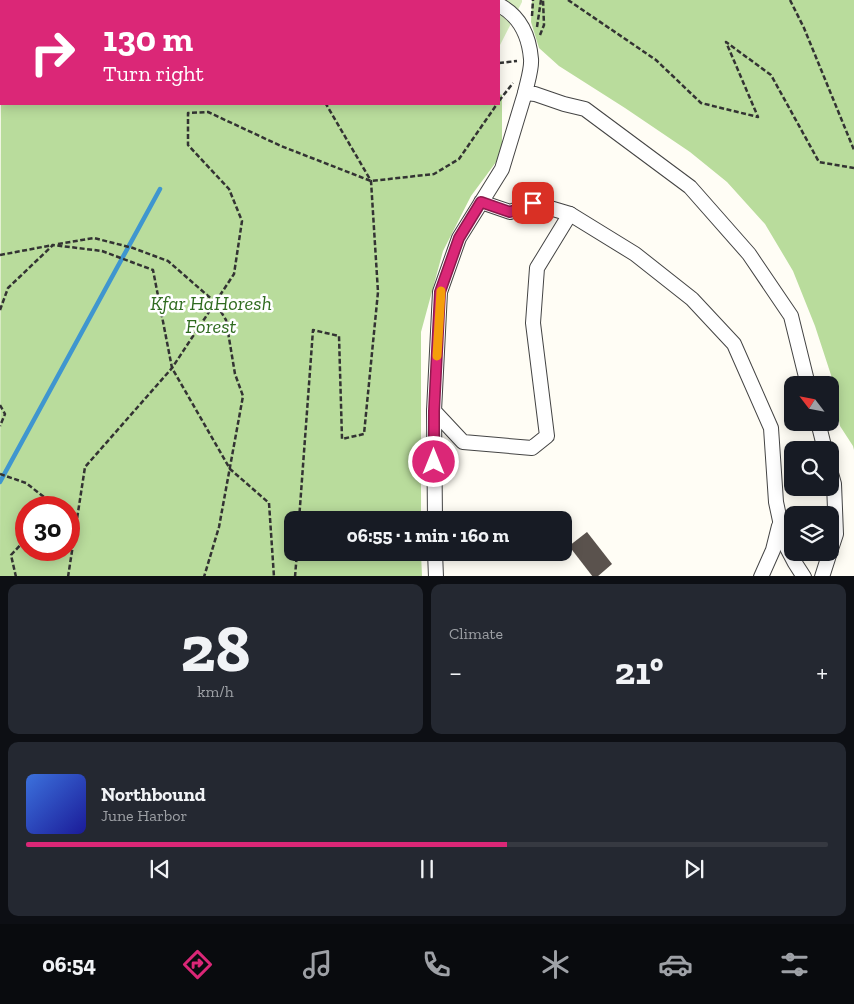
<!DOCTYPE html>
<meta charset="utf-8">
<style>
:root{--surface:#171b24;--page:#242831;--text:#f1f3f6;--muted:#9ea1a6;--line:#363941;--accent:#db2777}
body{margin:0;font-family:"Zilla Slab",serif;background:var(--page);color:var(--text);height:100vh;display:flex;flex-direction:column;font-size:19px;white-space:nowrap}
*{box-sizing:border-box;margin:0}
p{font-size:16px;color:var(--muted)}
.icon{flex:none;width:28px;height:28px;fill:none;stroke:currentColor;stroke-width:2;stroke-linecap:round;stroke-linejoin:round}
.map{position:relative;height:576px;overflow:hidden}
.sheet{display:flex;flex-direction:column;gap:8px;padding:8px;background:#0d0f14;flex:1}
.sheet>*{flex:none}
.top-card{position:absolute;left:0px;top:0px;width:500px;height:105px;box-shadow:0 2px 12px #0003;background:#db2777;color:#fff;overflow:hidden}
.needle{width:32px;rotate:302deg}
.buttons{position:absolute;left:784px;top:376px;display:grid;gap:10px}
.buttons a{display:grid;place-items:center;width:55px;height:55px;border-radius:10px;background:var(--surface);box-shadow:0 2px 12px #0003;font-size:25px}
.speed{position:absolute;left:15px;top:496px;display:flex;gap:10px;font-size:25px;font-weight:700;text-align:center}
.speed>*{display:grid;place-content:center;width:65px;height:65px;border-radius:50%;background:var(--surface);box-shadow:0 2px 12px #0003;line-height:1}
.speed .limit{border:8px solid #d22;background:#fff;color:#111}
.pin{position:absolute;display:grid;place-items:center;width:42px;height:42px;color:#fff;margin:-21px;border-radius:10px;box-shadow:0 2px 8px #0006}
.me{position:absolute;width:55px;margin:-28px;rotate:0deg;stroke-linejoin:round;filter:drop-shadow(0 0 4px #0008)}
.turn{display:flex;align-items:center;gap:18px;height:105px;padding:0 20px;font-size:22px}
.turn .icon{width:65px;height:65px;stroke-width:2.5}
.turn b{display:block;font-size:35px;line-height:42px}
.big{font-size:38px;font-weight:700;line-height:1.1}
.sheet .card{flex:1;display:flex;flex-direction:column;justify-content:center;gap:8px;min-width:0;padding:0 18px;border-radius:10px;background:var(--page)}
.sheet .dial{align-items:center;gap:0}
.dial b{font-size:65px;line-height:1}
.song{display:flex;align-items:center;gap:15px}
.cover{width:60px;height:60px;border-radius:8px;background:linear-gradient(135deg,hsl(220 70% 55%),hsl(240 70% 35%))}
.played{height:5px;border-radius:2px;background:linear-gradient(90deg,var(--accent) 60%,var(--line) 60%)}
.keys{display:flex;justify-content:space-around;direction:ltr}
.heat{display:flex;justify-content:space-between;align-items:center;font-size:28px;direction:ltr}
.sheet .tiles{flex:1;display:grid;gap:8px;grid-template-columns:1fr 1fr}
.card:last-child{grid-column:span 2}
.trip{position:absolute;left:284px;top:511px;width:288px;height:50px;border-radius:10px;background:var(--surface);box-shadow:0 2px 12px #0003;font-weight:700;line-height:50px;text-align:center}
.tab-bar{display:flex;height:80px;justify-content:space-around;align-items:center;background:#090b0e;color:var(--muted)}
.tab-bar .icon{width:35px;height:35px}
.tab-bar .active{color:var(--accent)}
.tab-bar b{font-size:22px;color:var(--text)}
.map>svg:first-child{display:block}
.green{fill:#d5ebbd}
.forest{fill:#b9dc9c;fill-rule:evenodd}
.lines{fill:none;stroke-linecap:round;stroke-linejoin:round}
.stream{stroke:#3f96cf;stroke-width:4.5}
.building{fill:#5a524d}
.minor-casing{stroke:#444;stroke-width:16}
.path{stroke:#333;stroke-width:2.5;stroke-dasharray:5 2.5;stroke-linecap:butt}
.minor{stroke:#fff;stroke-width:14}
.route-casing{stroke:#8e194d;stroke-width:12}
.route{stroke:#db2777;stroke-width:9}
.slow{stroke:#f59e0b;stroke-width:9}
.labels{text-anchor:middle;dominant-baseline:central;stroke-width:5;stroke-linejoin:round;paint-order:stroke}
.park-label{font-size:20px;font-style:italic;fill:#2f6b1f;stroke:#fff}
</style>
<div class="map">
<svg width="854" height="577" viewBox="0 0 854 577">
<rect width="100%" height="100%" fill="#fffdf5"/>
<polygon class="green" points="369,0 522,0 522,2 499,47 499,1"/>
<g class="forest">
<polygon points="50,0 337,0 339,1 45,1"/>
<polygon points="532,0 854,0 854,450 853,446 840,426 831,375 815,326 793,271 765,224 727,182 690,152 625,108 559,66 539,48 531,22"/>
<path d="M1,12v92h498v-10l3,1v59l-31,42 -28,55 -22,81v188h-129v32l129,1 1,23h-422zM26,508h43v42h-43z"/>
</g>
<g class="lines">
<polyline class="stream" points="0,482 160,189"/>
</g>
<polygon class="building" points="587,532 612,564 597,577 593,577 569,546"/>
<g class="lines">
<g class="minor-casing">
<g id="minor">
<polyline points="406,0 406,1"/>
<polyline points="485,1 486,0"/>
<path d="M499,5c21,11 30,30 32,54 1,10 -4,24 -6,34l10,1 29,10 21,5 105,78 59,67 42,62 17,69"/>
<polyline points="481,202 510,212 533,203 570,214 537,268 533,323 547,436 532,448 463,442 434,411 440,292 459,238 502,169 525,93"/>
<polyline points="570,214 635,254 692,299 734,344 771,428 776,502 785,544 795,563 804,577"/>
<polyline points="434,411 435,520"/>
<polyline points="818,422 825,450"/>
<polyline points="830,470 834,484 836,534 830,552"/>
<polyline points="435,552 436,577"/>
<polyline points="761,577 773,550 779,526"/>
<polyline points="822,577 830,552"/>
</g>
</g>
<g class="path">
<polyline points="568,0 656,60 701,103 758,117 726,42 771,75 819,162 854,168"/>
<polyline points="790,0 804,28 854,150"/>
<polyline points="532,16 533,0"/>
<polyline points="537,27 541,0"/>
<polyline points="540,35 544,25 543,0"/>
<polyline points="499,63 517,61"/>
<polyline points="499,101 513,83"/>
<polyline points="58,244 94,238 133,248 168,261 215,302 226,320 235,374 243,396 219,527 204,577"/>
<polyline points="0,255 53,245"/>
<polyline points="0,310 8,288 53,245 102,251 153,270 172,368 230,469 269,503 274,577"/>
<polyline points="0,405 5,414 0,426"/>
<polyline points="0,474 26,483 44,497 42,508"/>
<polyline points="299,520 313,330 339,336 342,439 364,434 378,292 371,181 326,104"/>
<polyline points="16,577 11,555 26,539"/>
<polyline points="68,577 85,467 172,368 234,274 242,221 229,189 188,145 188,113 208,112 281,146 371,181 434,174 459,159 497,104"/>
<polyline points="295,577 297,552"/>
</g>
<use href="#minor" class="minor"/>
</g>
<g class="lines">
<g class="route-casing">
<polyline id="route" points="434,462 434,411 440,292 459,238 481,202 510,212 533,203"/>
</g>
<use href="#route" class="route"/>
<polyline class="slow" points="437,356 441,291"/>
</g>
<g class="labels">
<g class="park-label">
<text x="211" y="303">Kfar HaHoresh<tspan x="211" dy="23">Forest</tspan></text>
</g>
</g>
</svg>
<div class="buttons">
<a><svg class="needle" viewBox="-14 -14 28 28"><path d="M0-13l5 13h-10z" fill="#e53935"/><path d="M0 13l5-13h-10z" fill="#9ea1a6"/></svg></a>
<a><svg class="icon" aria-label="search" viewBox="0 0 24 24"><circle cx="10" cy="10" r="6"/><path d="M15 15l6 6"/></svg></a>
<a><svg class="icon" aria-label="layers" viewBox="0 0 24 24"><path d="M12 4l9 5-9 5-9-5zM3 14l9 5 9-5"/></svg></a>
</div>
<div class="speed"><div class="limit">30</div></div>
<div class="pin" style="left:533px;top:203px;background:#d93025"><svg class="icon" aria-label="arrive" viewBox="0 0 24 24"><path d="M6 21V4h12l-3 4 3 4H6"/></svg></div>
<svg class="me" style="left:434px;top:462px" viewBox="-20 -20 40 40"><circle r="17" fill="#db2777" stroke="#fff" stroke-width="3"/><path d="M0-11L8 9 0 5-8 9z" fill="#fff"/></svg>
<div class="trip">06:55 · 1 min · 160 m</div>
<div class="top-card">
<div class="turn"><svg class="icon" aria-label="right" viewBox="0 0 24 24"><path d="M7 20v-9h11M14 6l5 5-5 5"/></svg><div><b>130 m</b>Turn right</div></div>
</div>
</div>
<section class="sheet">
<div class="tiles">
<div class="card dial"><b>28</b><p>km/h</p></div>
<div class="card"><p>Climate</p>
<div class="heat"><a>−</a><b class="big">21°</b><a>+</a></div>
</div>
<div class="card">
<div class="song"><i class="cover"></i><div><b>Northbound</b><p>June Harbor</p></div></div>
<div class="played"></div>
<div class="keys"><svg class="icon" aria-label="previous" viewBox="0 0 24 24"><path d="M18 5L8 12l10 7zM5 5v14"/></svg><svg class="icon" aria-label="pause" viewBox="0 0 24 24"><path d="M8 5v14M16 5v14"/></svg><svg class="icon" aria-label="next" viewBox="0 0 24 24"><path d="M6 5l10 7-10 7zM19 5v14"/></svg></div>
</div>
</div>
</section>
<nav class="tab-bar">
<b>06:54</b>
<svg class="icon active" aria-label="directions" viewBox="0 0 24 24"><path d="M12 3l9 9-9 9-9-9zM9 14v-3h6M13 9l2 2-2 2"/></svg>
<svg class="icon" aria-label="music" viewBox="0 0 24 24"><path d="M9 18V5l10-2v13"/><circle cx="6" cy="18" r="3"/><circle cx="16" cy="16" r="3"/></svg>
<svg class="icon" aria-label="phone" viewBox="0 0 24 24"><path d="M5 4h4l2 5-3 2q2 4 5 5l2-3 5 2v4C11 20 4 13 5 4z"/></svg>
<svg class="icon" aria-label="climate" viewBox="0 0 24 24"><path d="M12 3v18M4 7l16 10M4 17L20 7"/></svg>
<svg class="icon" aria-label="car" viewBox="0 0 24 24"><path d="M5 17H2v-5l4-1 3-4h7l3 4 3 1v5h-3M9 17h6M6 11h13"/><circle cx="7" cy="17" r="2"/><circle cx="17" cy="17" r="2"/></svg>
<svg class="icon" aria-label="filters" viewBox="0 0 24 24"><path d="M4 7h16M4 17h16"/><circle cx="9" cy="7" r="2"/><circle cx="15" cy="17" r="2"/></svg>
</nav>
